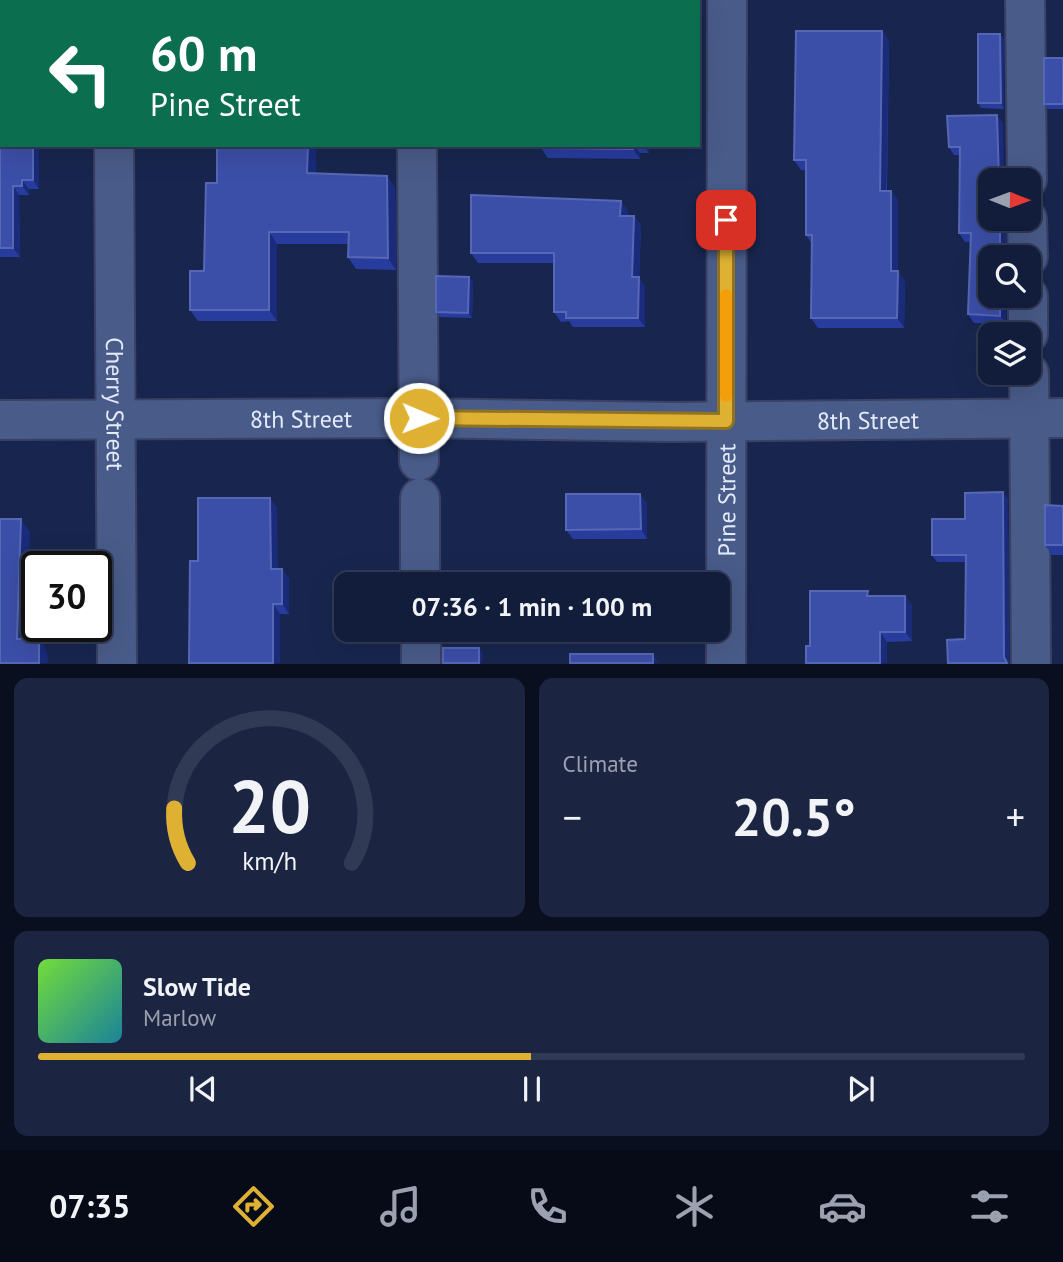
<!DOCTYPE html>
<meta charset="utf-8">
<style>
:root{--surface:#121c3b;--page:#1b2542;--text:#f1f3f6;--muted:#9ca1af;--line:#313a55;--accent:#deb133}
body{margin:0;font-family:"PT Sans",sans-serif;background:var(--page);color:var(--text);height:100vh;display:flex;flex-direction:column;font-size:26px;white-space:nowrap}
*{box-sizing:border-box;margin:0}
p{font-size:23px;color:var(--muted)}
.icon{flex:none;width:38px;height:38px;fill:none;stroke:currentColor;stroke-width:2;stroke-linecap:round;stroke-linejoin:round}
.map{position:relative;height:664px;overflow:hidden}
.details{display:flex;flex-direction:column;gap:14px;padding:14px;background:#0a0f20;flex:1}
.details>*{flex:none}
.hud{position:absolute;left:0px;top:0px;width:700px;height:147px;box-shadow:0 7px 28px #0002,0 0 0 2px var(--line);background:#0b6e4f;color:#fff;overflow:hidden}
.needle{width:46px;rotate:91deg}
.controls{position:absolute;left:978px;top:168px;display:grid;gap:14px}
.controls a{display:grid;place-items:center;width:63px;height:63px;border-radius:14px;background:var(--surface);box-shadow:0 7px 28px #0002,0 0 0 2px var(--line);font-size:35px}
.speed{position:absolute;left:21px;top:551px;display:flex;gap:14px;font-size:35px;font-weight:700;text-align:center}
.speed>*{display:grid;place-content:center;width:91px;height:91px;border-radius:50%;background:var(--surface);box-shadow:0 7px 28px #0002,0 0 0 2px var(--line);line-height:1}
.speed .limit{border:4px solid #111;border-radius:10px;background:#fff;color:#111}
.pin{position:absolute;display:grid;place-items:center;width:60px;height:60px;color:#fff;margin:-30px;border-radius:14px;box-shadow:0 4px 10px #0006}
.me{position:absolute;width:77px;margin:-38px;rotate:91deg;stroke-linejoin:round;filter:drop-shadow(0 0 5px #0008)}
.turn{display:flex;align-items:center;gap:24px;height:147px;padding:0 35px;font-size:32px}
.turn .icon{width:91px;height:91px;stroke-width:2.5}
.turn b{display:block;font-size:49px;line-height:60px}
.big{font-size:52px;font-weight:700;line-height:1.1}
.details .tile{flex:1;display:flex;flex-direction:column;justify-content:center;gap:10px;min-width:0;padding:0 24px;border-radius:14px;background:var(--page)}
.details .dial{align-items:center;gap:0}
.dial svg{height:182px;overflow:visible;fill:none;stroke:var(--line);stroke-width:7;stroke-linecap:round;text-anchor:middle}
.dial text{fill:var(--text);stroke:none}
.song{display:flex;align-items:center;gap:21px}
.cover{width:84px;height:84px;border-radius:10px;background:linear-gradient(135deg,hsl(100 70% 55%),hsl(190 70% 35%))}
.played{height:7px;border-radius:4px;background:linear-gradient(90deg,var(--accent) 50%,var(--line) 50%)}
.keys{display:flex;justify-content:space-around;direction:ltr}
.heat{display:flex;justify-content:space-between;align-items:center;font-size:38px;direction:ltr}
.details .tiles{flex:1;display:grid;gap:14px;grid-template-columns:1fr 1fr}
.tile:last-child{grid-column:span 2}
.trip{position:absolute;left:334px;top:572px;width:396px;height:70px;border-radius:14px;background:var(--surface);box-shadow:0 7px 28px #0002,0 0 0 2px var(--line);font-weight:700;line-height:70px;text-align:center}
.tab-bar{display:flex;height:112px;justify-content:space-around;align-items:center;background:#070b18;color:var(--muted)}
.tab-bar .icon{width:49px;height:49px}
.tab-bar .active{color:var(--accent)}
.tab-bar b{font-size:32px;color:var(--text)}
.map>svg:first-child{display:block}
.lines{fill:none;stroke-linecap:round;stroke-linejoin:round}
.minor-casing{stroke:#3a4164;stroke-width:42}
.minor{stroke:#495b89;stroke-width:38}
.wall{fill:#283c9e}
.shaded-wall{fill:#192b7a}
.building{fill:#3c4fa8;stroke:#5667b5;stroke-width:2}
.route-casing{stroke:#907321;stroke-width:18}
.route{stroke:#deb133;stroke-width:12}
.slow{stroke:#f59e0b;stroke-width:12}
.labels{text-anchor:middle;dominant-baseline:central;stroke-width:7;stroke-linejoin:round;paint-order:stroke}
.street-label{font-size:24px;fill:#e3eafa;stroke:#18264f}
</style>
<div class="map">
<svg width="1063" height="664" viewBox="0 0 1063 664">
<rect width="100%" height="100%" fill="#18264f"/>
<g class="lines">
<g class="minor-casing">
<g id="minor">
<polyline points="113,0 113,2"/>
<polyline points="416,0 416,2"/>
<polyline points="1025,0 1027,180"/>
<path id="s1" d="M114,145l3,519"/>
<polyline points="417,145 419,461"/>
<polyline points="1027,219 1028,257"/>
<polyline points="1028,296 1028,334"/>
<polyline points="1029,373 1031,664"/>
<path id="s2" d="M0,420l419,-2 253,4 391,-4"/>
<polyline points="420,498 420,584"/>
<polyline points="421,630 421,664"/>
<path id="s3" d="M726,664l1,-664"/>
</g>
</g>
<use href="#minor" class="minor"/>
</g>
<g class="wall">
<polygon points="0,0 29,0 29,2 2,2 2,145 39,145 39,189 29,189 29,195 19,195 20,257 0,257"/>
<polygon points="882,31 889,41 887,191 891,191 898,201 898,272 905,281 904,328 818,328 811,318 812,244 806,235 806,170 801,170 794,160"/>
<polygon points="1004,39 1004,109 981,108 978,103"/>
<polygon points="1063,58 1063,109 1048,109 1044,104"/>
<polygon points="1003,123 990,180 1005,219 1006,257 990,257 990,296 1006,296 1006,324 974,323 968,314 971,242 965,242 959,233 960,155 954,155 949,147"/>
<polygon points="217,145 316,145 316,174 395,187 396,270 356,269 348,257 348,244 277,244 277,321 198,321 190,310 204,271 217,183"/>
<polygon points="541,145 649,145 649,153 640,153 640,159 548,158 541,148"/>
<polygon points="621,201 628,211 628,216 634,216 641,226 639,278 645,287 645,327 573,327 569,321 561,322 554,312 554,263 478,263 471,253"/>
<polygon points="469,277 473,282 472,318 440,317 436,312"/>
<polygon points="1008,499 1009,663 948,663 965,639 966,562 937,562 932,555 965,519"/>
<polygon points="647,503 647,539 573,539 566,530"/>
<polygon points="1063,506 1063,555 1052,555 1045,545"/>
<polygon points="277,507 277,569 282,569 289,579 289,614 280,614 198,561"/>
<polygon points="872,596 905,596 912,606 912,641 887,642 887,663 806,663 810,646"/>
</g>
<g class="shaded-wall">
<polygon points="882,31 889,41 886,201 880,191"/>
<polygon points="1000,34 1004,39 1004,109 1001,103"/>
<polygon points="997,115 1003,123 1004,180 999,180"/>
<polygon points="33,145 39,145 39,189 33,180"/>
<polygon points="308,145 316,145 316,185 307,173"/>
<polygon points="633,145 634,145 640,153 640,159 633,149"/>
<polygon points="643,145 649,145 649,153"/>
<polygon points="387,176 395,187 396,270 388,258"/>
<polygon points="22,180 29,189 29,195 22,186"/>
<polygon points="13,186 19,195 20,257 13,248"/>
<polygon points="891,191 898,201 898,272 905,281 904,328 897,318 891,271"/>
<polygon points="621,201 628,211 627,225 620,216"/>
<polygon points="634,216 641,226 639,278 645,287 645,327 638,318 632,277"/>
<polygon points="1000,219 1005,219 1006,257 1002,257 1000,249"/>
<polygon points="269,232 277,244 277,321 269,310"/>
<polygon points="469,277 473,282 472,318 468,313"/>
<polygon points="1000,296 1006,296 1006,324 1000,316"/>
<polygon points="1003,492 1008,499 1009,663 1007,663 1004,657"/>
<polygon points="640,494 647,503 647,539 641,529"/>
<polygon points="270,498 277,507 278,579 271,569"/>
<polygon points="21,519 30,532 26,651 17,639"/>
<polygon points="282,569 289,579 289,614 282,604"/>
<polygon points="905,596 912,606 912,641 905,632"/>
<polygon points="273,604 280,614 280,663 273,663"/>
<polygon points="880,632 887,642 887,663 880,663"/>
<polygon points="39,638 47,651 48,663 39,663"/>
<polygon points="479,648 483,653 482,663 479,663"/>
<polygon points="653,654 659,663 653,663"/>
</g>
<g class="building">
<polygon points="0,0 22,0 22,2 2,2 2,145 33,145 33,180 22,180 22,186 13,186 13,248 0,248"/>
<rect x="199" y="0" width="56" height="2"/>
<polygon points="339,0 390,0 391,2 339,2"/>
<rect x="569" y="0" width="73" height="2"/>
<polygon points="796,31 882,31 880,191 891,191 891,271 898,271 897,318 811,318 812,235 806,235 806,160 794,160"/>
<polygon points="978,34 1000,34 1001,103 978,103"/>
<rect x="1044" y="58" width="19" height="46"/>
<polygon points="997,115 999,180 990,180 990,219 1000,219 1000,249 1002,257 990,257 990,296 1000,296 1000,316 968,314 971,233 959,233 960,147 949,147 947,116"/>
<polygon points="217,145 308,145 307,173 387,176 388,258 348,257 349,232 269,232 269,310 190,310 190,271 204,271 206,183 217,183"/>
<polygon points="541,145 633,145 633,149 541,148"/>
<polygon points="471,195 621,201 620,216 634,216 632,277 639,277 638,318 566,318 566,312 554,312 554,253 471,253"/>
<polygon points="436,276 469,277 468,313 436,312"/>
<polygon points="1003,492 1004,657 1007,663 948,663 947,640 965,639 966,555 932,555 932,519 965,519 965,493"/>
<polygon points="566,494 640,494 641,529 566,530"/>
<polygon points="198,498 270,498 271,569 282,569 282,604 273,604 273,663 189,663 190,561 198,561"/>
<polygon points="1045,505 1063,506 1063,545 1045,545"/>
<polygon points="0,519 21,519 17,639 39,638 39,663 0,663"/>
<polygon points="810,591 868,591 867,596 905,596 905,632 880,632 880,663 806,663 806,646 810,646"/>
<rect x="443" y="648" width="36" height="15"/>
<rect x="570" y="654" width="83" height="9"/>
</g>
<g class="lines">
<g class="route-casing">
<polyline id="route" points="419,418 726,421 726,220"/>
</g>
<use href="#route" class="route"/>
<polyline class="slow" points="726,396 726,295"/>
</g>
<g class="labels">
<g class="street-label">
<text stroke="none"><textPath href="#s1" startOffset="259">Cherry Street</textPath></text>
<text stroke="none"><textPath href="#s2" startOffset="301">8th Street</textPath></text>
<text stroke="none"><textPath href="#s2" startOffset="868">8th Street</textPath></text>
<text stroke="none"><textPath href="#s3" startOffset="164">Pine Street</textPath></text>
</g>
</g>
</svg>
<div class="controls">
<a><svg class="needle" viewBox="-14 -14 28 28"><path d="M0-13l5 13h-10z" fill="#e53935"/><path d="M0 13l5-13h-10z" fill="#9ca1af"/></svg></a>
<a><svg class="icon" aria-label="search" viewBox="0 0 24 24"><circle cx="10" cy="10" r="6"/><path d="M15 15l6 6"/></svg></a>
<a><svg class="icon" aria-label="layers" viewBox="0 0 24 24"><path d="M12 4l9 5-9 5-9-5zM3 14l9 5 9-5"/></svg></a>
</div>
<div class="speed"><div class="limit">30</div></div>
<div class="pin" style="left:726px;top:220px;background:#d93025"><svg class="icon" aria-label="arrive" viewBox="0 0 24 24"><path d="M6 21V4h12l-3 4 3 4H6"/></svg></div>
<svg class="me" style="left:419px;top:418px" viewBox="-20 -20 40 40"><circle r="17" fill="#deb133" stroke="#fff" stroke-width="3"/><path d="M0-11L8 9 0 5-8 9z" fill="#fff"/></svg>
<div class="trip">07:36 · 1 min · 100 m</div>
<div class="hud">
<div class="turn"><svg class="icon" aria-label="left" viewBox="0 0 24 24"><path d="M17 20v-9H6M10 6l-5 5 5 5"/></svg><div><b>60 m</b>Pine Street</div></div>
</div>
</div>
<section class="details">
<div class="tiles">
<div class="tile dial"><svg viewBox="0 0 100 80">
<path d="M14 69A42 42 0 1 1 86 69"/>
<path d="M14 69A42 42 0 0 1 8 45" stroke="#deb133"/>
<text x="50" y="56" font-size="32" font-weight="700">20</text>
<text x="50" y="72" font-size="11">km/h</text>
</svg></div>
<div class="tile"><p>Climate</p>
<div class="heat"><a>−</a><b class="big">20.5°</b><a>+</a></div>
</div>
<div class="tile">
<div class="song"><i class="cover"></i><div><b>Slow Tide</b><p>Marlow</p></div></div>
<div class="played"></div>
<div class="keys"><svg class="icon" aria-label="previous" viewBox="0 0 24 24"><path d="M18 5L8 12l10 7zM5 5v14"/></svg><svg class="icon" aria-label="pause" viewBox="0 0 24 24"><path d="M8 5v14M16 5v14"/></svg><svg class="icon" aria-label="next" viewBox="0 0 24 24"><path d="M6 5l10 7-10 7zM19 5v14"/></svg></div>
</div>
</div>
</section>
<nav class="tab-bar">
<b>07:35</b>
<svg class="icon active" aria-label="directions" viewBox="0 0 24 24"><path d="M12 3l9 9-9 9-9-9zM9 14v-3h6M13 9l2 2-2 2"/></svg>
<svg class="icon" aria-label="music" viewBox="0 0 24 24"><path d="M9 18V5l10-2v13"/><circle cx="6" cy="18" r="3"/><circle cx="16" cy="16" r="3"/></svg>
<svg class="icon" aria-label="phone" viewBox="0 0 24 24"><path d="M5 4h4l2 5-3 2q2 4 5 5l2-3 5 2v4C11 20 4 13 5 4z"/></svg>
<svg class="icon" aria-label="climate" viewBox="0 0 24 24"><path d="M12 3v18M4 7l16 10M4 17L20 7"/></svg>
<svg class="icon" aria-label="car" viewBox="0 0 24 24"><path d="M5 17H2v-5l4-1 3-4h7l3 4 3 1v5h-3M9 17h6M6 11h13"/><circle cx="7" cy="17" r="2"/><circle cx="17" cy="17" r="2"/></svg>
<svg class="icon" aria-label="filters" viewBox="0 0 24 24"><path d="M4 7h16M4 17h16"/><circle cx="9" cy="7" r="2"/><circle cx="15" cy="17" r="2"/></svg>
</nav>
